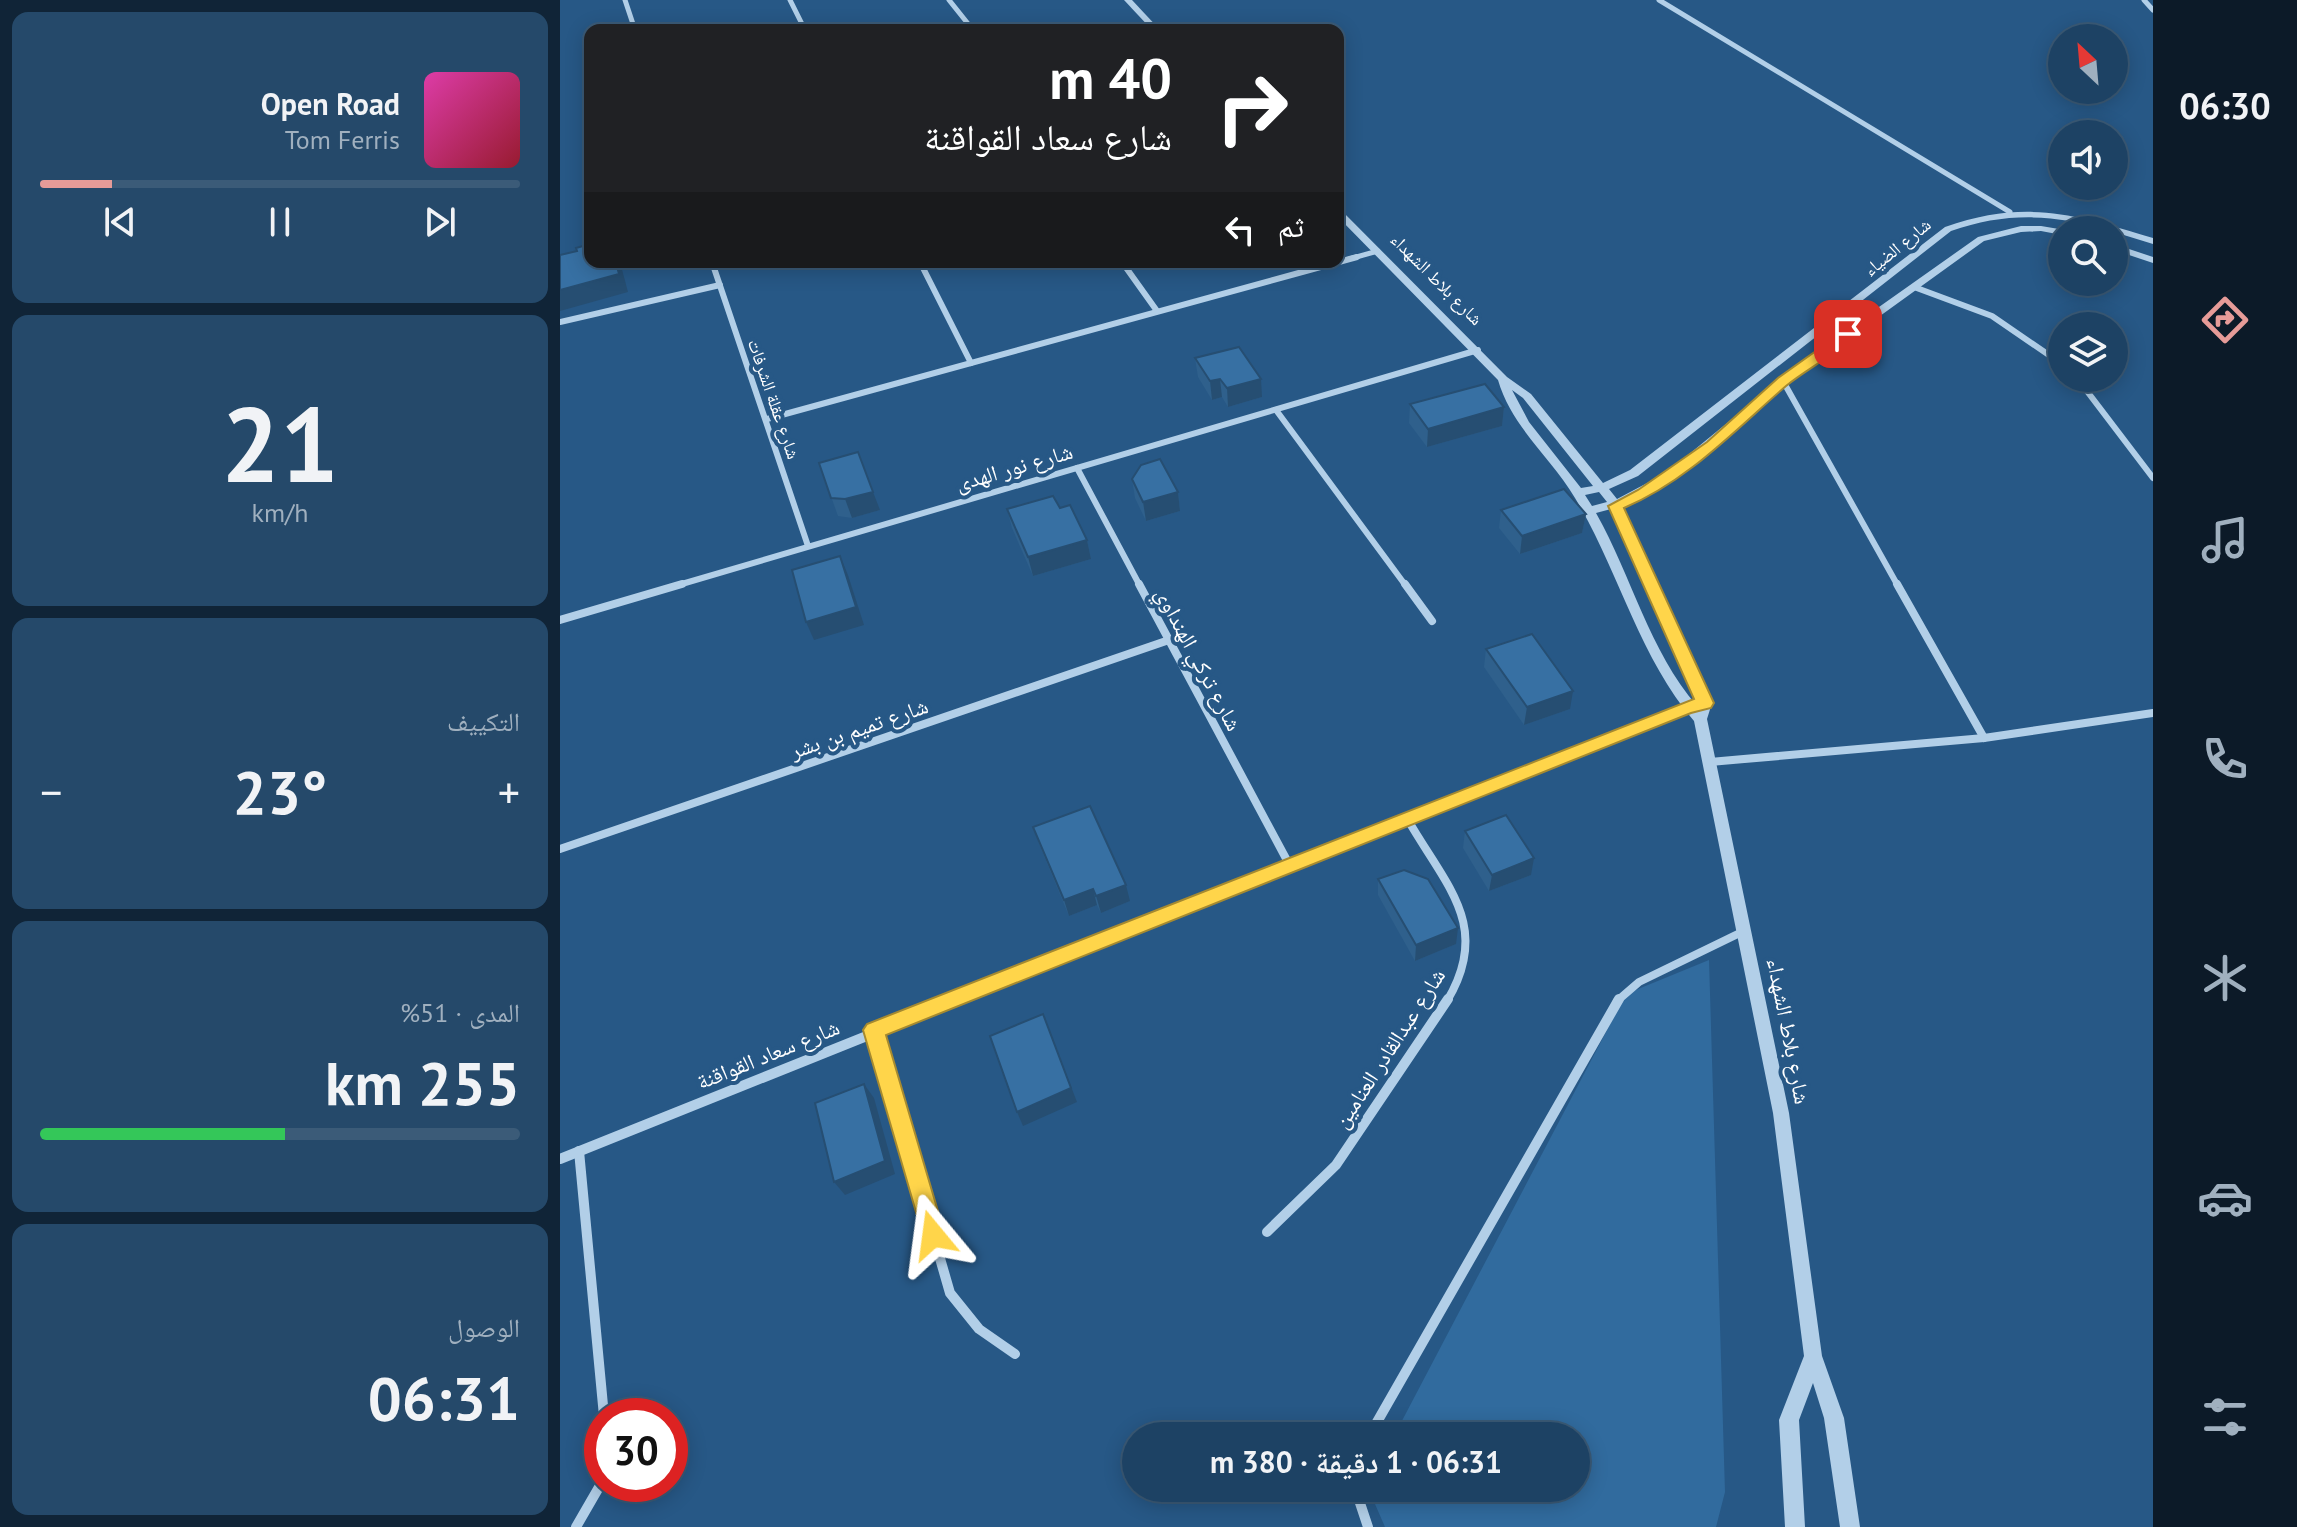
<!DOCTYPE html>
<html lang="ar">
<meta charset="utf-8">
<style>
:root{--surface:#1d4264;--page:#25496a;--text:#f1f3f6;--muted:#a0b0bf;--line:#3b5b78;--accent:#e69b98}
body{margin:0;font-family:"PT Sans","Noto Naskh Arabic",sans-serif;background:var(--page);color:var(--text);direction:rtl;height:100vh;display:flex;flex-direction:column;font-size:30px;white-space:nowrap}
*{box-sizing:border-box;margin:0}
p{font-size:26px;color:var(--muted)}
.icon{flex:none;width:44px;height:44px;fill:none;stroke:currentColor;stroke-width:2;stroke-linecap:round;stroke-linejoin:round}
.map{position:relative;flex:1;overflow:hidden;direction:ltr}
.sheet{display:flex;flex-direction:column;gap:12px;padding:12px;background:#102437;width:560px}
.sheet>*{flex:none}
.guide{position:absolute;left:24px;top:24px;width:760px;height:244px;border-radius:16px;box-shadow:0 4px 20px #0003,0 0 0 2px var(--line);direction:rtl;background:#202124;color:#fff;overflow:hidden}
.needle{width:52px;rotate:334deg}
.controls{position:absolute;left:1488px;top:24px;display:grid;gap:16px}
.controls a{display:grid;place-items:center;width:80px;height:80px;border-radius:50%;background:var(--surface);box-shadow:0 4px 20px #0003,0 0 0 2px var(--line);font-size:40px}
.speed{position:absolute;left:24px;top:1398px;display:flex;gap:16px;font-size:40px;font-weight:700;text-align:center}
.speed>*{display:grid;place-content:center;width:104px;height:104px;border-radius:50%;background:var(--surface);box-shadow:0 4px 20px #0003,0 0 0 2px var(--line);line-height:1}
.speed .limit{border:12px solid #d22;background:#fff;color:#111}
.pin{position:absolute;display:grid;place-items:center;width:68px;height:68px;color:#fff;margin:-34px;border-radius:16px;box-shadow:0 4px 12px #0006}
.me{position:absolute;width:88px;margin:-44px;rotate:344deg;stroke-linejoin:round;filter:drop-shadow(0 0 6px #0008)}
.turn{display:flex;align-items:center;gap:28px;height:168px;padding:0 40px;font-size:36px}
.turn .icon{width:104px;height:104px;stroke-width:2.5}
.turn b{display:block;font-size:56px;line-height:68px}
.then{display:flex;align-items:center;height:76px;padding:0 40px;background:#0003;gap:16px;font-size:30px}
.big{font-size:60px;font-weight:800;line-height:1.1}
.sheet .card{flex:1;display:flex;flex-direction:column;justify-content:center;gap:12px;min-width:0;padding:0 28px;border-radius:16px;background:var(--page)}
.sheet .dial{align-items:center;gap:0}
.dial b{font-size:104px;line-height:1}
.song{display:flex;align-items:center;gap:24px}
.cover{width:96px;height:96px;border-radius:12px;background:linear-gradient(135deg,hsl(320 70% 55%),hsl(350 70% 35%))}
.played{height:8px;border-radius:4px;background:linear-gradient(90deg,var(--accent) 15%,var(--line) 15%)}
.keys{display:flex;justify-content:space-around;direction:ltr}
.heat{display:flex;justify-content:space-between;align-items:center;font-size:44px;direction:ltr}
.charge{height:12px;border-radius:6px;background:linear-gradient(90deg,#34c759 51%,var(--line) 0)}
.trip{position:absolute;left:562px;top:1422px;width:468px;height:80px;border-radius:40px;background:var(--surface);box-shadow:0 4px 20px #0003,0 0 0 2px var(--line);font-weight:800;line-height:80px;text-align:center;direction:rtl}
main{display:flex;flex:1;min-height:0}
.menu{display:flex;flex-direction:column;width:144px;justify-content:space-around;align-items:center;background:#0c1a28;color:var(--muted)}
.menu .icon{width:56px;height:56px}
.menu .current{color:var(--accent)}
.menu b{font-size:36px;color:var(--text)}
.map>svg:first-child{display:block}
.green{fill:#316b9e}
.lines{fill:none;stroke-linecap:round;stroke-linejoin:round}
.minor-far3{stroke:#b2cfe8;stroke-width:5}
.minor-far2{stroke:#b2cfe8;stroke-width:6}
.minor-far1{stroke:#b2cfe8;stroke-width:8}
.minor{stroke:#b2cfe8;stroke-width:10}
.tertiary{fill:#b2cfe8;fill-rule:evenodd}
.wall{fill:#2f608c}
.shaded-wall{fill:#264e72}
.building{fill:#3770a3;stroke:#264e72;stroke-width:2}
.route{fill:#ffd54a;stroke:#a68a30;stroke-width:2}
.labels{text-anchor:middle;dominant-baseline:central;stroke-width:8;stroke-linejoin:round;paint-order:stroke}
.far-street-label{font-size:18px;fill:#fff;stroke:#275886}
.street-label{font-size:22px;fill:#fff;stroke:#275886}
</style>
<main>
<nav class="menu">
<b>06:30</b>
<svg class="icon current" aria-label="directions" viewBox="0 0 24 24"><path d="M12 3l9 9-9 9-9-9zM9 14v-3h6M13 9l2 2-2 2"/></svg>
<svg class="icon" aria-label="music" viewBox="0 0 24 24"><path d="M9 18V5l10-2v13"/><circle cx="6" cy="18" r="3"/><circle cx="16" cy="16" r="3"/></svg>
<svg class="icon" aria-label="phone" viewBox="0 0 24 24"><path d="M5 4h4l2 5-3 2q2 4 5 5l2-3 5 2v4C11 20 4 13 5 4z"/></svg>
<svg class="icon" aria-label="climate" viewBox="0 0 24 24"><path d="M12 3v18M4 7l16 10M4 17L20 7"/></svg>
<svg class="icon" aria-label="car" viewBox="0 0 24 24"><path d="M5 17H2v-5l4-1 3-4h7l3 4 3 1v5h-3M9 17h6M6 11h13"/><circle cx="7" cy="17" r="2"/><circle cx="17" cy="17" r="2"/></svg>
<svg class="icon" aria-label="filters" viewBox="0 0 24 24"><path d="M4 7h16M4 17h16"/><circle cx="9" cy="7" r="2"/><circle cx="15" cy="17" r="2"/></svg>
</nav>
<div class="map">
<svg width="1593" height="1527" viewBox="0 0 1593 1527">
<rect width="100%" height="100%" fill="#275886"/>
<polygon class="green" points="1149,960 1165,1492 1156,1527 825,1527 808,1488 1016,1488 1016,1436 834,1436 1066,994"/>
<g class="lines">
<g class="minor-far3">
<polyline points="65,0 75,30"/>
<polyline points="230,0 245,30"/>
<polyline points="389,0 413,30"/>
<polyline points="1099,0 1450,212"/>
<polyline points="1584,0 1593,10"/>
<polyline points="789,259 818,251"/>
</g>
<g class="minor-far2">
<polyline points="152,262 248,546"/>
<polyline points="360,262 411,363"/>
<polyline points="562,262 597,311"/>
<polyline points="1354,287 1432,316 1502,364"/>
<polyline points="0,322 160,285"/>
<polyline points="1517,378 1593,478"/>
<polyline points="1223,381 1338,586"/>
<polyline points="716,410 846,586"/>
<polyline points="207,419 797,257"/>
<polyline points="517,468 580,586"/>
<polyline points="115,586 918,350"/>
</g>
<g class="minor-far1">
<polyline points="579,584 730,866"/>
<polyline points="845,584 872,621"/>
<polyline points="1337,584 1424,738"/>
<polyline points="0,620 122,584"/>
<polyline points="1150,762 1424,738 1593,713"/>
<path d="M848,820c38,66 84,106 39,181"/>
<polyline points="0,849 609,640"/>
<polyline points="394,1001 1145,703"/>
<polyline points="1057,1001 1079,982 1184,931"/>
</g>
<g class="minor">
<polyline points="314,1030 390,1293 419,1329 455,1354"/>
<polyline points="19,1151 44,1416"/>
<polyline points="0,1159 399,999"/>
<polyline points="707,1232 776,1165 888,999"/>
<polyline points="809,1436 1059,999"/>
<polyline points="795,1488 808,1527"/>
<polyline points="16,1527 42,1482"/>
</g>
<g class="tertiary">
<polygon points="564,0 572,0 600,30 592,30"/>
<path d="M778,209l3,1 166,167 24,17 72,89 27,-13 315,-243c80,-28 130,-13 208,11v6l-39,-12v-2c-15,0 -29,-6 -44,-9 -42,-7 -78,-4 -119,10l-313,245 -29,13 8,10 49,-26 138,-113 174,-123 43,-11h20l24,4h-3v5l-21,-4 -20,1 -37,9 -172,124 -137,113 -25,16 -28,12 90,197 -5,16 82,394 33,243 22,62 16,109h-20l-16,-109 -11,-35 -14,37 6,107h-20l-6,-107 25,-64 -31,-243 -79,-392c-56,-66 -75,-150 -119,-223 -24,-41 -63,-70 -77,-118l-160,-163zM952,390l11,8 70,88 -12,2 -52,-66zM1039,492l8,10 -15,4 -7,-11zM1051,509l80,177 7,17 -1,3c-48,-56 -65,-129 -101,-193z"/>
<polygon points="1554,244 1593,257 1593,263 1554,250"/>
</g>
</g>
<g class="wall">
<polygon points="635,358 702,397 668,407 662,397 652,400 638,377"/>
<polygon points="850,404 944,407 942,426 867,447 849,423"/>
<polygon points="259,463 320,510 292,518 278,516"/>
<polygon points="572,479 618,492 620,511 586,521 575,498"/>
<polygon points="500,508 527,540 531,559 473,576 452,528 447,509"/>
<polygon points="941,510 1026,514 1022,533 960,554 939,528"/>
<polygon points="926,649 1010,709 964,725 924,667"/>
<polygon points="473,827 570,901 541,913 537,905 509,916 479,844"/>
<polygon points="905,831 971,875 929,891 903,848"/>
<polygon points="818,879 896,944 855,961 818,895"/>
</g>
<g class="shaded-wall">
<polygon points="56,262 60,262 68,292 0,311 0,290"/>
<polygon points="660,379 662,397 652,400 650,381"/>
<polygon points="701,379 702,397 668,407 667,388"/>
<polygon points="944,407 942,426 867,447 868,429"/>
<polygon points="313,492 320,510 292,518 285,499"/>
<polygon points="618,492 620,511 586,521 583,502"/>
<polygon points="1026,514 1022,533 960,554 962,536"/>
<polygon points="527,540 531,559 473,576 468,557"/>
<polygon points="280,556 288,575 304,625 254,640 246,622"/>
<polygon points="1013,691 1010,709 964,725 967,707"/>
<polygon points="974,858 971,875 929,891 932,875"/>
<polygon points="566,885 570,901 541,913 536,896"/>
<polygon points="533,889 537,905 509,916 504,900"/>
<polygon points="898,928 896,944 855,961 856,945"/>
<polygon points="483,1014 517,1102 463,1126 457,1112"/>
<polygon points="304,1084 314,1098 335,1174 285,1195 274,1182"/>
</g>
<g class="building">
<polygon points="30,244 30,262 56,262 59,274 0,290 0,255 17,251 16,248"/>
<polygon points="679,347 701,379 667,388 660,379 650,381 635,358"/>
<polygon points="925,384 944,407 868,429 850,404"/>
<polygon points="298,452 313,492 285,499 271,498 259,463"/>
<polygon points="600,459 618,492 583,502 572,479 581,465"/>
<polygon points="1004,489 1026,514 962,536 941,510"/>
<polygon points="493,496 500,508 510,505 527,540 468,557 447,509"/>
<polygon points="280,556 296,607 246,622 232,570"/>
<polygon points="972,634 1013,691 967,707 926,649"/>
<polygon points="530,806 566,885 536,896 533,889 504,900 473,827"/>
<polygon points="946,815 974,858 932,875 905,831"/>
<polygon points="844,870 868,879 898,928 856,945 818,879"/>
<polygon points="483,1014 511,1088 457,1112 430,1036"/>
<polygon points="304,1084 325,1161 274,1182 255,1103"/>
</g>
<path class="route" d="M1284,331l11,3c-19,21 -47,34 -69,52 -51,44 -98,95 -162,122l90,195 -3,5 -20,5 -805,322 59,200 -3,8 -9,3 -8,-3 -62,-213 4,-6 827,-325 -86,-193 30,-16 69,-48 71,-64z"/>
<g class="labels">
<g class="far-street-label">
<text transform="translate(1337 247) rotate(-39)">شارع الضياء</text>
<text transform="translate(877 279) rotate(45)">شارع بلاط الشهداء</text>
<text transform="translate(214 399) rotate(71)">شارع عقلة الشرفات</text>
</g>
<g class="street-label">
<text transform="translate(454 467) rotate(-16)">شارع نور الهدى</text>
<text transform="translate(639 659) rotate(62)">شارع تركي الهنداوي</text>
<text transform="translate(299 728) rotate(-19)">شارع تميم بن بشر</text>
<text transform="translate(1229 1031) rotate(79)">شارع بلاط الشهداء</text>
<text transform="translate(829 1048) rotate(-57)">شارع عبدالقادر العنامين</text>
<text transform="translate(208 1054) rotate(-22)">شارع سعاد القواقنة</text>
</g>
</g>
</svg>
<div class="controls">
<a><svg class="needle" viewBox="-14 -14 28 28"><path d="M0-13l5 13h-10z" fill="#e53935"/><path d="M0 13l5-13h-10z" fill="#a0b0bf"/></svg></a>
<a><svg class="icon" aria-label="sound" viewBox="0 0 24 24"><path d="M4 9h4l5-4v14l-5-4H4zM17 9q2 3 0 6"/></svg></a>
<a><svg class="icon" aria-label="search" viewBox="0 0 24 24"><circle cx="10" cy="10" r="6"/><path d="M15 15l6 6"/></svg></a>
<a><svg class="icon" aria-label="layers" viewBox="0 0 24 24"><path d="M12 4l9 5-9 5-9-5zM3 14l9 5 9-5"/></svg></a>
</div>
<div class="speed"><div class="limit">30</div></div>
<div class="pin" style="left:1288px;top:334px;background:#d93025"><svg class="icon" aria-label="arrive" viewBox="0 0 24 24"><path d="M6 21V4h12l-3 4 3 4H6"/></svg></div>
<svg class="me" style="left:373px;top:1235px" viewBox="-20 -20 40 40"><path d="M0-17L14 15 0 8-14 15z" fill="#ffd54a" stroke="#fff" stroke-width="4"/></svg>
<div class="trip">06:31 · 1 دقيقة · 380 m</div>
<div class="guide">
<div class="turn"><svg class="icon" aria-label="right" viewBox="0 0 24 24"><path d="M7 20v-9h11M14 6l5 5-5 5"/></svg><div><b>40 m</b>شارع سعاد القواقنة</div></div>
<div class="then">ثم<svg class="icon" aria-label="left" viewBox="0 0 24 24"><path d="M17 20v-9H6M10 6l-5 5 5 5"/></svg></div>
</div>
</div>
<section class="sheet">
<div class="card">
<div class="song"><i class="cover"></i><div><b>Open Road</b><p>Tom Ferris</p></div></div>
<div class="played"></div>
<div class="keys"><svg class="icon" aria-label="previous" viewBox="0 0 24 24"><path d="M18 5L8 12l10 7zM5 5v14"/></svg><svg class="icon" aria-label="pause" viewBox="0 0 24 24"><path d="M8 5v14M16 5v14"/></svg><svg class="icon" aria-label="next" viewBox="0 0 24 24"><path d="M6 5l10 7-10 7zM19 5v14"/></svg></div>
</div>
<div class="card dial"><b>21</b><p>km/h</p></div>
<div class="card"><p>التكييف</p>
<div class="heat"><a>−</a><b class="big">23°</b><a>+</a></div>
</div>
<div class="card"><p>المدى · 51%</p><b class="big">255 km</b><div class="charge"></div></div>
<div class="card"><p>الوصول</p><b class="big">06:31</b></div>
</section>
</main>
